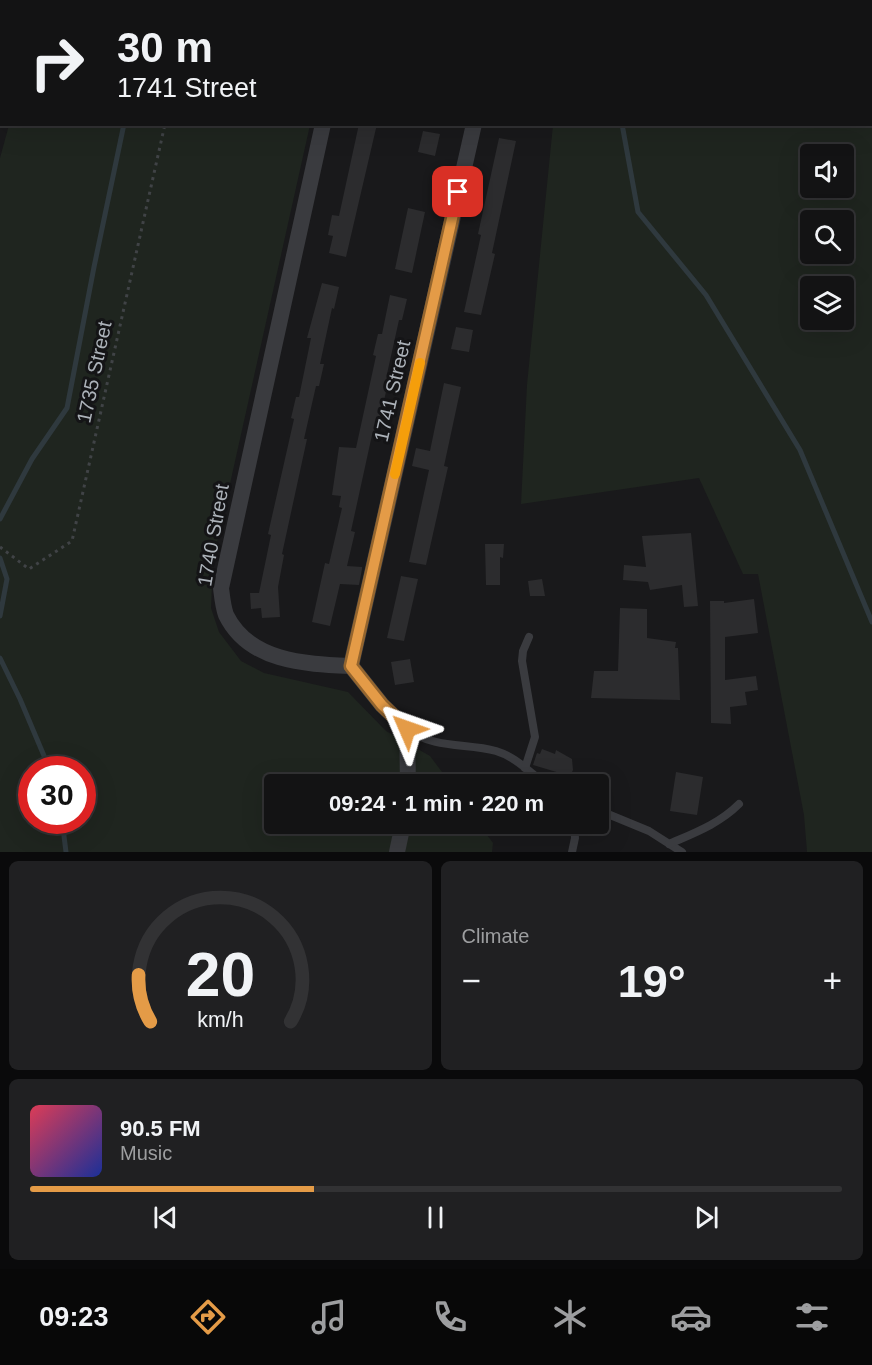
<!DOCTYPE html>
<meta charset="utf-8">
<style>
:root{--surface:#131314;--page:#202022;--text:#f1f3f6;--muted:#9d9ea0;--line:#323234;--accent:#e49b47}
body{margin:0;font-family:Helvetica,sans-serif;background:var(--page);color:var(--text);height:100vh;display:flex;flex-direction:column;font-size:22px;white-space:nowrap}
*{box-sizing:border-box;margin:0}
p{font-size:20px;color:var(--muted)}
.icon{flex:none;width:33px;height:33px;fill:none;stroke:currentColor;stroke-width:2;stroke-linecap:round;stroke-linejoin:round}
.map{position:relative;height:852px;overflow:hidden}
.drawer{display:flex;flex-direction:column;gap:9px;padding:9px;background:#0a0a0b;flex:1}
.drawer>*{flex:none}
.guide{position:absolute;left:0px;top:0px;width:873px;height:126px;box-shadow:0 6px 24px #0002,0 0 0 2px var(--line);background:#131314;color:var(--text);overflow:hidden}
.tools{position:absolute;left:800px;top:144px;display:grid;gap:12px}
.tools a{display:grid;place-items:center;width:54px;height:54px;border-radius:6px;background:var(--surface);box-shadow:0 6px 24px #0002,0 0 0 2px var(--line);font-size:30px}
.speed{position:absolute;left:18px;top:756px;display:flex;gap:12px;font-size:30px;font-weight:700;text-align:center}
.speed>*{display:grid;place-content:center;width:78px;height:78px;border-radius:50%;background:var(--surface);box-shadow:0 6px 24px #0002,0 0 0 2px var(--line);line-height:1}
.speed .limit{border:9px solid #d22;background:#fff;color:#111}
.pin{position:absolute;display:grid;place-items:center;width:51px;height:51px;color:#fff;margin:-26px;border-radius:12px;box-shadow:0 3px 9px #0006}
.me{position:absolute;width:66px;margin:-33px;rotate:313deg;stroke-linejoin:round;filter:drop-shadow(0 0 4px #0008)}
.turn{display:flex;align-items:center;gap:21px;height:126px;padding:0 18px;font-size:27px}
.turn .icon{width:78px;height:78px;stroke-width:2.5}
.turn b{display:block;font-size:42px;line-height:51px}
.big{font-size:45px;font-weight:800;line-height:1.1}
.drawer .widget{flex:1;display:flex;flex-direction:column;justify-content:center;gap:9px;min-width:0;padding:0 21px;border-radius:9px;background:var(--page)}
.drawer .dial{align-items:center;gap:0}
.dial svg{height:156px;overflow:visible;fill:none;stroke:var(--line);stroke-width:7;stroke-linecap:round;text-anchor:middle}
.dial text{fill:var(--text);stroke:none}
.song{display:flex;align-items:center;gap:18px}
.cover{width:72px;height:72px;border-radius:9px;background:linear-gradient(135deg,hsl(350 70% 55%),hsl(230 70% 35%))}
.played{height:6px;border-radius:3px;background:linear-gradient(90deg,var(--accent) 35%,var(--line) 35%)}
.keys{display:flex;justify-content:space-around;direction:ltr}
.heat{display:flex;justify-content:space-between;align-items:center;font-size:33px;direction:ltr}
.drawer .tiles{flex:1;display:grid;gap:9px;grid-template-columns:1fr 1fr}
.widget:last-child{grid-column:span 2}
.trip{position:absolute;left:264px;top:774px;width:345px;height:60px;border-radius:6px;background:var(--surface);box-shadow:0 6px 24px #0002,0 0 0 2px var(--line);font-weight:800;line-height:60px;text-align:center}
.tabs{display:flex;height:96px;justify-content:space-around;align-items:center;background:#080808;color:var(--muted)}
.tabs .icon{width:42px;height:42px}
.tabs .current{color:var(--accent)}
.tabs b{font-size:27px;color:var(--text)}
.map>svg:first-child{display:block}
.green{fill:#1f251f;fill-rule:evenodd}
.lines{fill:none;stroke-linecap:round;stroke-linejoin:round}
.stream{stroke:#2f393e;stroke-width:5}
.building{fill:#2c2c2e}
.path{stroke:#404346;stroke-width:3;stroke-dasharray:3 4.5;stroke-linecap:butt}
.service{stroke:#3a3b3f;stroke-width:8}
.minor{stroke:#3a3b3f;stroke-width:16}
.route-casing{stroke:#94652e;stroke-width:15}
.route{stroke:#e49b47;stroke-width:10}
.slow{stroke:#f59e0b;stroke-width:10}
.labels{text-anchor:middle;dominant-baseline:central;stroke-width:6;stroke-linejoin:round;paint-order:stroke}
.street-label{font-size:20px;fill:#acb2b9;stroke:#141416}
</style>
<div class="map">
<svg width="872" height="852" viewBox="0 0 872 852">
<rect width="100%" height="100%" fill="#19191b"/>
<g class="green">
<polygon points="43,0 338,0 42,1"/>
<path d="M513,0h359v852h-65l-3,-37 -46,-241h-15l-44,-96 -178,26 6,-119 26,-260 319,-1v-122l-359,-1zM843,154v34h-33v-34zM843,220v34h-33v-34zM843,286v34h-33v-34z"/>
<path d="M9,125h301l-97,435 -2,48 8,24 22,29 23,12 84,19 38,39 44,25 21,28h-177v40h205l14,19 -1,9h-492v-694zM32,770h50v50h-50z"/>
</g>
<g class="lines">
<g class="stream">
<polyline points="623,0 623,2"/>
<polyline points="140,2 140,0"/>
<polyline points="622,124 638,212 706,295 800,450 872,622"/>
<polyline points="0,519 32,459 67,408 94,267 124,124"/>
<polyline points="0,558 7,579 0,616"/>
<polyline points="0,658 20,699 50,770"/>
<polyline points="62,820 66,852"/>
</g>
</g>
<g class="building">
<polygon points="359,124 377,124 346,257 329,253 333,236 328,235 332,215 339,216"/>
<polygon points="423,131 440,134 435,156 418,152"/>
<polygon points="499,138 516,141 492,253 495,254 481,315 464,312 481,235 478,234"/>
<polygon points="408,208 425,212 412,273 395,269"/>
<polygon points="322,283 339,287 334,309 332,308 320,364 324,364 319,386 316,386 304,439 307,439 282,554 284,555 278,587 280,617 262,618 261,608 251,609 250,593 259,593 271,535 268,534 294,419 291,418 296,397 299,397 311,338 307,338"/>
<polygon points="390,295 407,299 402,320 399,320 387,374 390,375 385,396 376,436 372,435 351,531 355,532 347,566 362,567 362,569 359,585 340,584 330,626 312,622 325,563 329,564 342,508 339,507 341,496 332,495 339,447 356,448 376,356 373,355 378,334 382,334"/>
<polygon points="456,327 473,330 469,352 451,349"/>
<polygon points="444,383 461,387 444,466 448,467 426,565 409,562 429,470 412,466 416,448 430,451"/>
<polygon points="691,533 698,606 684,607 682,585 650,590 648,582 623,580 624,565 646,567 642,536"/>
<polygon points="485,544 504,544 503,558 500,557 500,585 486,585"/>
<polygon points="401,576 418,579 404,641 387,638"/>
<polygon points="542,579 545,596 530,596 528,581"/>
<polygon points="754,599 758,633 725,637 725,680 756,676 758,690 745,692 747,705 730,707 731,724 711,723 710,601 724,601 724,603"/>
<polygon points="620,608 647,609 647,638 676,642 675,648 678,648 680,700 591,698 594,671 618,671"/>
<polygon points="410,659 414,682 395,685 391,662"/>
<polygon points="542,749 555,754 556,750 572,759 573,770 570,776 533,765 537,753 540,754"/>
<polygon points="676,772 703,777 697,815 670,811"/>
</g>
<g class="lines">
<g class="path">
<polyline points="192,2 192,0"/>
<polyline points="0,547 29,569 72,541 165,124"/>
</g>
<g class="service">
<path d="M407,729c27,20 59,14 89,22 20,6 34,22 50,33"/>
<polyline points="525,768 535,737 522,661 523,651 529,637"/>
<polyline points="598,810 649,831 682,852"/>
<path d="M669,844c25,-11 50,-20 70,-40"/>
<polyline points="572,852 575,838 574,824"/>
</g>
<g class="minor">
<polyline points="412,0 415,2"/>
<polyline points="351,2 351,0"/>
<polyline points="501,2 502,0"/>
<path d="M323,124l-102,464c1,8 2,19 5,27 23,47 79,49 125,51l31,39 25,24 1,55"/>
<polyline points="351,666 474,124"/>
<polyline points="397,852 403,824"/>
</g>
</g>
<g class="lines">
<g class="route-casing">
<polyline id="route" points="407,729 382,705 351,666 458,192"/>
</g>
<use href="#route" class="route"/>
<polyline class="slow" points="395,474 420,363"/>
</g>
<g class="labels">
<g class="street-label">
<text transform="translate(94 372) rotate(-78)">1735 Street</text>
<text transform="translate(392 391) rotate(-77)">1741 Street</text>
<text transform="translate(213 535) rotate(-80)">1740 Street</text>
</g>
</g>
</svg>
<div class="tools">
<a><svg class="icon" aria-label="sound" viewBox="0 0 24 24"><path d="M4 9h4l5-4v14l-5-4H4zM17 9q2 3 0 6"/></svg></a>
<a><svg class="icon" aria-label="search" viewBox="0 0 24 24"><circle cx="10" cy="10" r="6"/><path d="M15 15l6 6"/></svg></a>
<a><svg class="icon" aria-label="layers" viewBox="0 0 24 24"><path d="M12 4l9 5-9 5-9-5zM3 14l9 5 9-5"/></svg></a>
</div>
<div class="speed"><div class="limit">30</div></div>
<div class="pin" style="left:458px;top:192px;background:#d93025"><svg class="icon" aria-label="arrive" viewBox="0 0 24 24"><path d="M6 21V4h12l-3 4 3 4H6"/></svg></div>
<svg class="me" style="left:407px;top:729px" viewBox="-20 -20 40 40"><path d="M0-17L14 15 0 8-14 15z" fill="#e49b47" stroke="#fff" stroke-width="4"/></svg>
<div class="trip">09:24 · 1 min · 220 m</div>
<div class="guide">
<div class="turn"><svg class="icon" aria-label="right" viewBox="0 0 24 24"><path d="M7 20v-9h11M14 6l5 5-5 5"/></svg><div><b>30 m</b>1741 Street</div></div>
</div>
</div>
<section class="drawer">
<div class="tiles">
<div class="widget dial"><svg viewBox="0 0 100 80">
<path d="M14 69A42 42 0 1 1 86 69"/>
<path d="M14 69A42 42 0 0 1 8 45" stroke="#e49b47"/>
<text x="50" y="56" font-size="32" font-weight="700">20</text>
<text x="50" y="72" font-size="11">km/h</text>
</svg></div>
<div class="widget"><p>Climate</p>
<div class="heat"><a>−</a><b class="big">19°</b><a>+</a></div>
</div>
<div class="widget">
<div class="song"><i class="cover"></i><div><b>90.5 FM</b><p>Music</p></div></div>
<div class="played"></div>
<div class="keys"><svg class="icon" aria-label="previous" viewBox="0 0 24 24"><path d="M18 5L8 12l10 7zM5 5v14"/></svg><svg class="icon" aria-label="pause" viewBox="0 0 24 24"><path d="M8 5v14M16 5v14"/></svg><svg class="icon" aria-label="next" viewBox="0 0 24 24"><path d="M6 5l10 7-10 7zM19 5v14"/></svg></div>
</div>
</div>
</section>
<nav class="tabs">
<b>09:23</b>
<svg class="icon current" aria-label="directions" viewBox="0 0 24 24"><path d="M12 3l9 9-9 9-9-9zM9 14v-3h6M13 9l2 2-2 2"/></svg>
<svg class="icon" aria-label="music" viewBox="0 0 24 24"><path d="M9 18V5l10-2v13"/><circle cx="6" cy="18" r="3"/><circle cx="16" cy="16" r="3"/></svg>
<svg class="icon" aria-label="phone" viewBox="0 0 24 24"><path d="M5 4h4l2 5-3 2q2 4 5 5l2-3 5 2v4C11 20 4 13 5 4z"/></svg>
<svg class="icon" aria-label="climate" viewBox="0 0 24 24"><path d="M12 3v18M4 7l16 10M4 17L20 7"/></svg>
<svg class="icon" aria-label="car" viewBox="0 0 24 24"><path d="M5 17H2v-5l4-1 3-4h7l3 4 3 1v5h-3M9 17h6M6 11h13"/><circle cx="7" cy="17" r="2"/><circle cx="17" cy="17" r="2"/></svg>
<svg class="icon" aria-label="filters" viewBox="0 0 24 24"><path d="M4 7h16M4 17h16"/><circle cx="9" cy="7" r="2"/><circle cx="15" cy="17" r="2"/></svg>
</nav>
